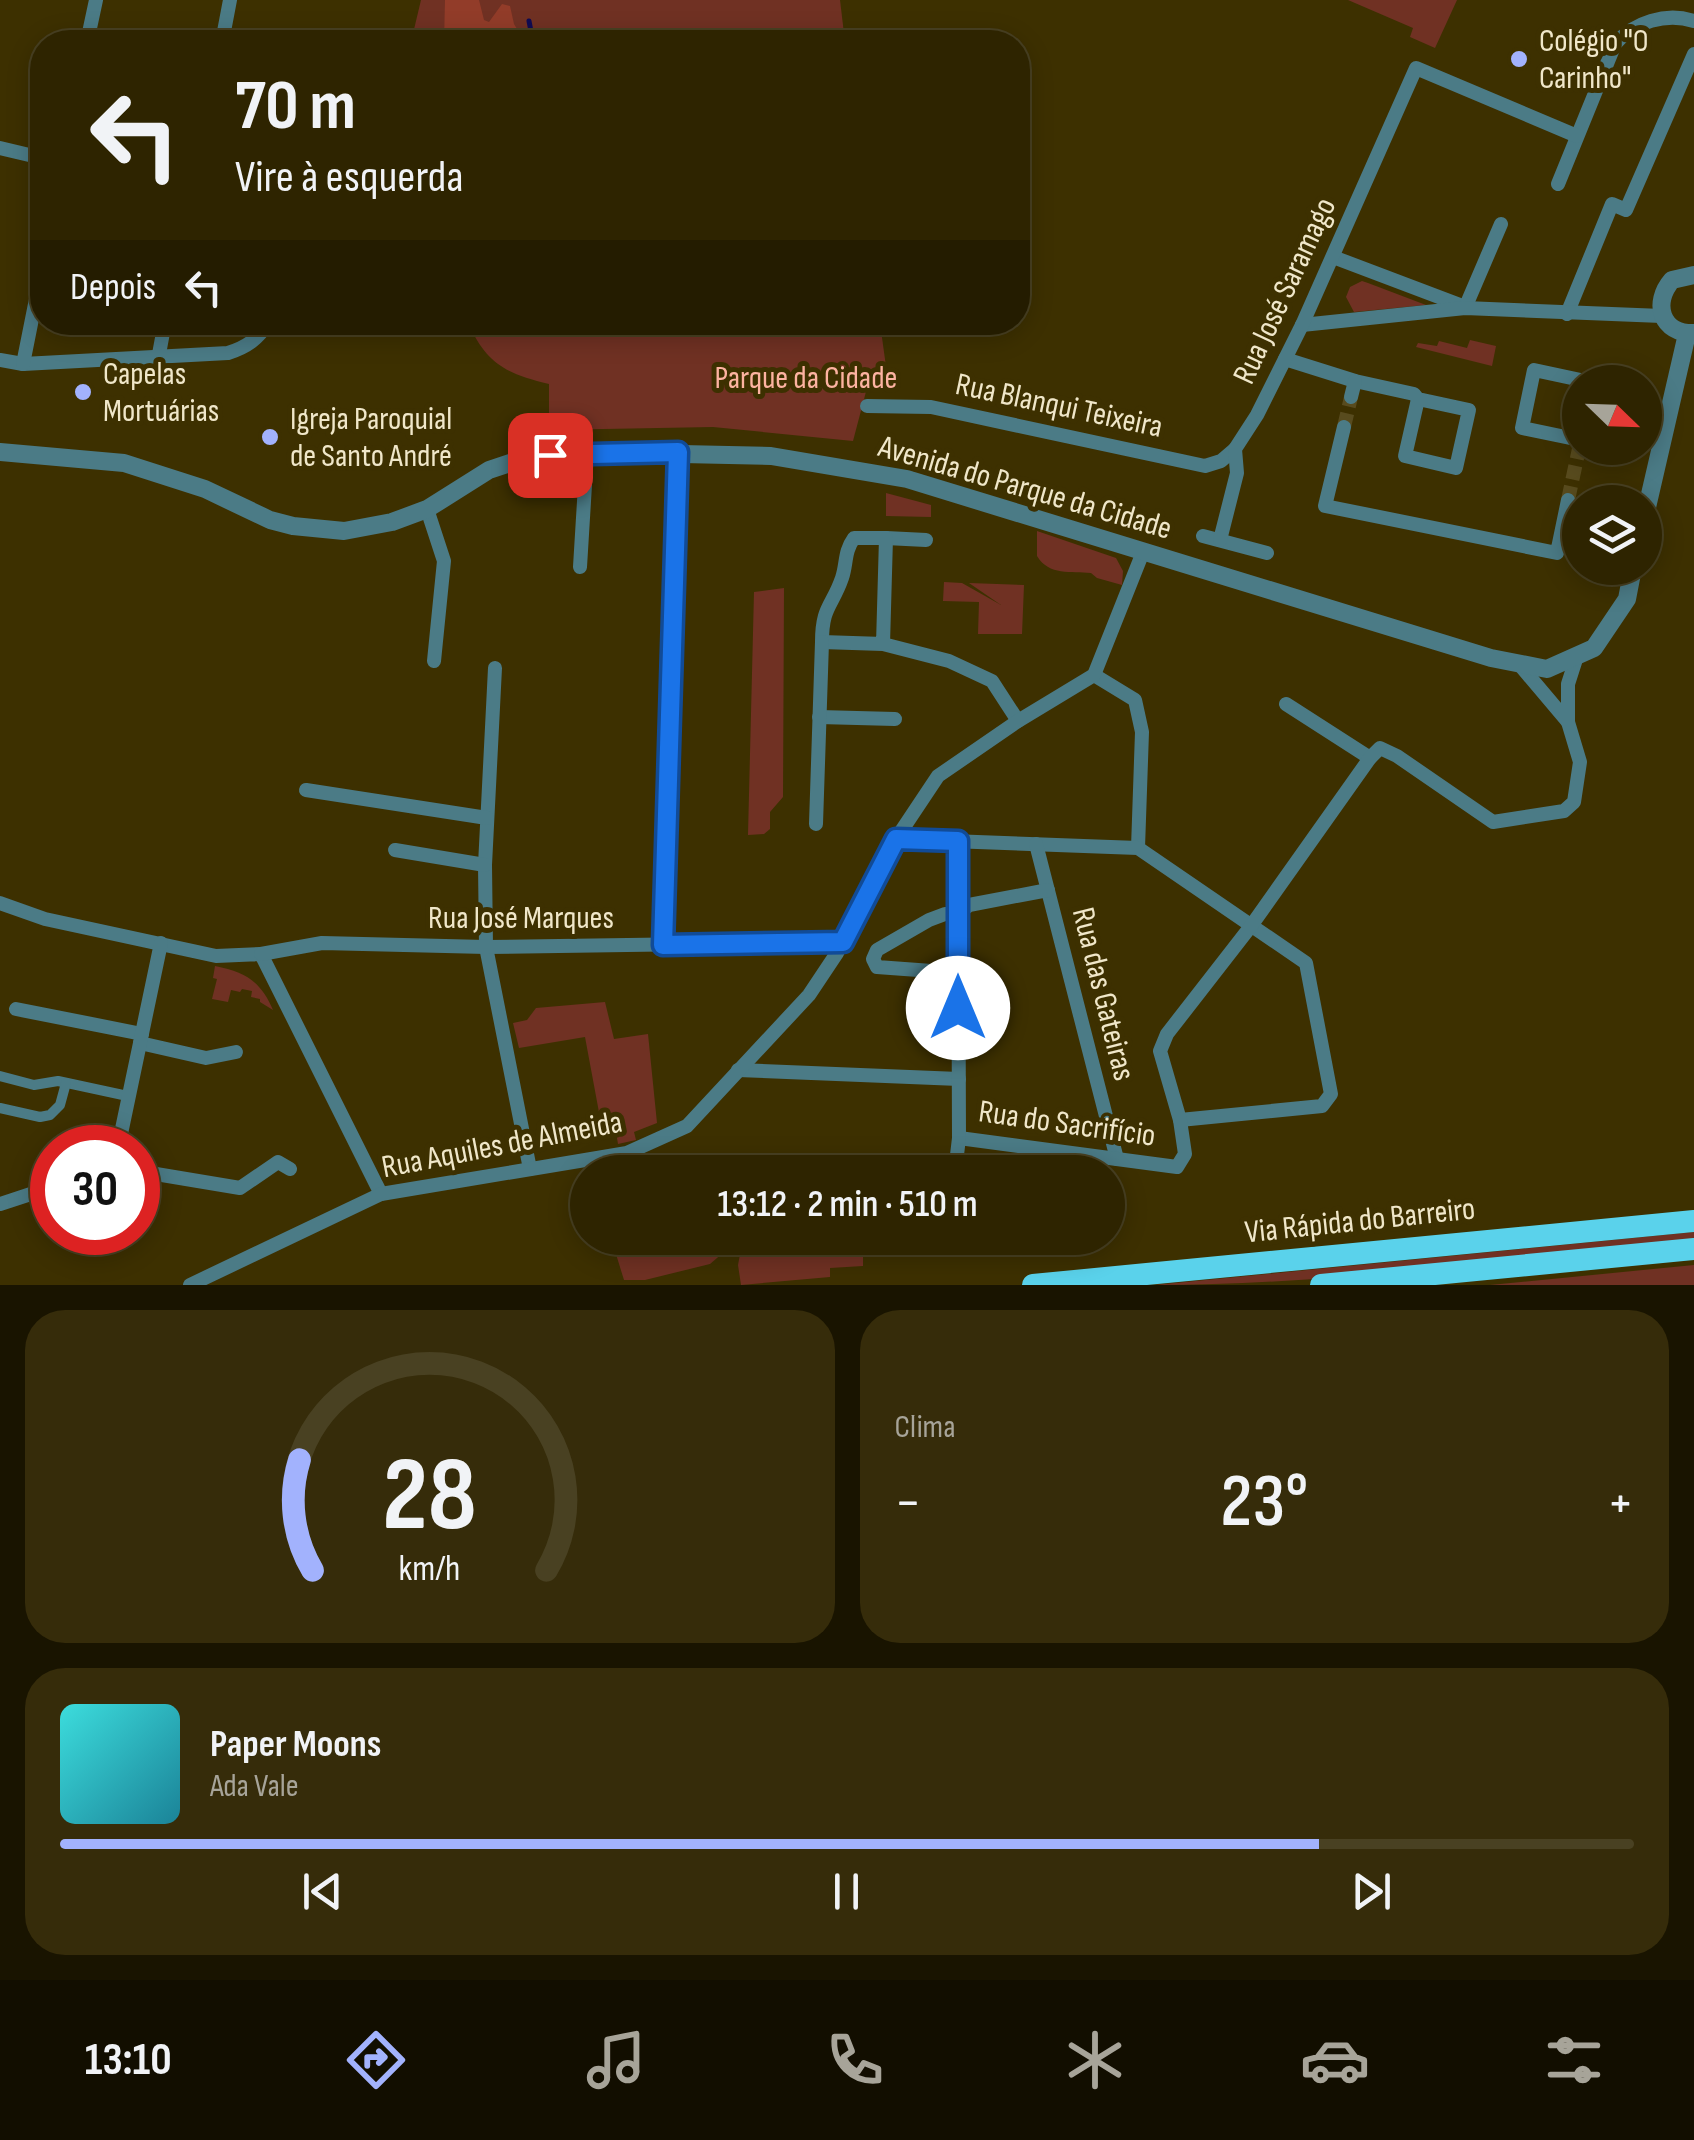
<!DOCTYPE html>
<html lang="pt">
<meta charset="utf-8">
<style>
:root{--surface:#2e2400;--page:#362c0a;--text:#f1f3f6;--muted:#a7a499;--line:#494122;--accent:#a2b2fd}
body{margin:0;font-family:"Sofia Sans Condensed",sans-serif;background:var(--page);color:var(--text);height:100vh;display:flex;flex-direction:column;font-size:38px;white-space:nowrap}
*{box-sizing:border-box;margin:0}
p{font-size:32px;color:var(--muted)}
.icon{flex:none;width:55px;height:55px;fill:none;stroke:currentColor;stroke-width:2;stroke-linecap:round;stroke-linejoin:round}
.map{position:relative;height:1285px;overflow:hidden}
.details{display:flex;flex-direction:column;gap:25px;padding:25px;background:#191400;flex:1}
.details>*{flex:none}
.guide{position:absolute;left:30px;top:30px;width:1000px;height:305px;border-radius:40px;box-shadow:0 5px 25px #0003,0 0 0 2px var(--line);background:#2e2400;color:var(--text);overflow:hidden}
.needle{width:65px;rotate:113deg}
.controls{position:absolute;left:1562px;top:365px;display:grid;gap:20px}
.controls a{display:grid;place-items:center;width:100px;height:100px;border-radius:50%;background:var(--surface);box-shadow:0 5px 25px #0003,0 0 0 2px var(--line);font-size:50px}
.speed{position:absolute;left:30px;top:1125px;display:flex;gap:20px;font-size:50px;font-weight:700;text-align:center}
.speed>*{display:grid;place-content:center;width:130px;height:130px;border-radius:50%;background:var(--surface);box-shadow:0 5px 25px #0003,0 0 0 2px var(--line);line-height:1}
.speed .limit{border:15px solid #d22;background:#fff;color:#111}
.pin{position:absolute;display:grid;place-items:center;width:85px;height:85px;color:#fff;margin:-42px;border-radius:20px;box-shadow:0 5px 15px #0006}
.me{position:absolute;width:110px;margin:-55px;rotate:0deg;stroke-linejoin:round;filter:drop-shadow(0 0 8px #0008)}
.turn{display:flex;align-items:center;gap:35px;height:210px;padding:0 40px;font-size:45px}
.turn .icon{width:130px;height:130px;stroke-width:2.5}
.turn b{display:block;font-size:70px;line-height:85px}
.then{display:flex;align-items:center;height:95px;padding:0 40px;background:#0003;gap:20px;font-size:38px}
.big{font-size:75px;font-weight:600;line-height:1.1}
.details .tile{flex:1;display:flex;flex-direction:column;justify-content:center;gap:15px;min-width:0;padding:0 35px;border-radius:40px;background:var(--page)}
.details .dial{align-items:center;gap:0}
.dial svg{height:260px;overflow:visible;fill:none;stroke:var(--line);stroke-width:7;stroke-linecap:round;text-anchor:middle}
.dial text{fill:var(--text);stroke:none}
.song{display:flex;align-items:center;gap:30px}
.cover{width:120px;height:120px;border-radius:15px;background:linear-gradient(135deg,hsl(180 70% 55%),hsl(190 70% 35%))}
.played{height:10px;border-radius:5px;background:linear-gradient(90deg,var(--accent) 80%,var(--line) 80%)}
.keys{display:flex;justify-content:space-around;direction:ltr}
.heat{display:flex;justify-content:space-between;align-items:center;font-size:55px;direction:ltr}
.details .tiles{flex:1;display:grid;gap:25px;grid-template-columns:1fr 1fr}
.tile:last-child{grid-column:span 2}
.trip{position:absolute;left:570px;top:1155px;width:555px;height:100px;border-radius:50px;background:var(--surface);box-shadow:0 5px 25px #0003,0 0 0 2px var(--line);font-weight:600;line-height:100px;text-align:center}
.dock{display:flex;height:160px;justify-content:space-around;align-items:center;background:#120e00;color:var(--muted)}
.dock .icon{width:70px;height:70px}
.dock .selected{color:var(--accent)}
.dock b{font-size:45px;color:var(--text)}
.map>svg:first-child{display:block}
.green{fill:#703123}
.forest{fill:#923c29}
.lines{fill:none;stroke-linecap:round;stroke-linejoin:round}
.stream{stroke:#100b52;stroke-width:5}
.minor-tunnel{stroke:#584b1e;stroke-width:14;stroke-dasharray:14 7;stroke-linecap:butt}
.pedestrian{stroke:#4b7b86;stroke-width:10}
.minor{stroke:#4b7b86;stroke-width:14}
.tertiary{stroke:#4b7b86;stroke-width:18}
.trunk{stroke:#5ad2eb;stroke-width:22}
.route-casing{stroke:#114b97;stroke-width:25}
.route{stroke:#1a73e8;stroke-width:18}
.poi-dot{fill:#a2b2fd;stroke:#3d3000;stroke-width:4}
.labels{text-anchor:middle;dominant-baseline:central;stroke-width:10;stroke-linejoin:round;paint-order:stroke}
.poi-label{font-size:32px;fill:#f0e7c9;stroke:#3d3000;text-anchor:start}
.street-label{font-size:32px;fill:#f0e7c9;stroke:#3d3000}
.park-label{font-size:32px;fill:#fdb3a1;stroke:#3d3000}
</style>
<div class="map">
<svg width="1694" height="1285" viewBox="0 0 1694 1285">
<rect width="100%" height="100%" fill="#3d3000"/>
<g class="green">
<polygon points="421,0 840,0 845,42 411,42"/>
<polygon points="1348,0 1457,0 1435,48 1410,37 1413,28"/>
<polygon points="1362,281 1368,283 1426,305 1354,312 1346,297 1350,287"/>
<path d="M468,323h412l8,58 -20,3 -15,57 -140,-14 -164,3v-46c-44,-11 -62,-20 -81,-61z"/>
<polygon points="1470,340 1496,346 1492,366 1416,347 1418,343 1437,346 1439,341 1467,348"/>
<polygon points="886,493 931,505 931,517 886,516"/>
<path d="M1037,531l79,27 7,13 -1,14 -25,-7 -6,-5c-20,-2 -42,3 -54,-17z"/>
<polygon points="944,582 962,583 1001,605 969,583 1024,585 1022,634 978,634 979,602 943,601"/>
<polygon points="784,588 783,797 770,812 770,829 764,834 748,835 754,592"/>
<path d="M215,966c31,6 46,16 58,44l-13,-8v-3l-9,-2 1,-6 -10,-2 -2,3 -9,-2 -3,12 -16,-3 5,-20 -4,-1z"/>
<polygon points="605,1002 614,1039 648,1034 657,1123 634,1132 636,1140 618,1144 614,1120 601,1123 585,1037 519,1048 513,1023 527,1020 536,1008"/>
<path d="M1694,1232v8c-179,18 -359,45 -539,45z"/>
<polygon points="611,1238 732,1238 731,1246 710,1264 645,1280 624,1280"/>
<polygon points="743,1238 863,1238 863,1266 830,1268 830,1277 741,1285 738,1265"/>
<polygon points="1694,1265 1694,1285 1490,1285"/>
</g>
<polygon class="forest" points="445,0 479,0 484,20 489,22 502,4 510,6 514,24 525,42 444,42"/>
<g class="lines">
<polyline class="stream" points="529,21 533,42"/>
<g class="minor-tunnel">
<polyline points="1344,427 1351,397"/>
<polyline points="1568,500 1580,444"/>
<polyline points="1561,534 1580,538"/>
</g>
<g class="pedestrian">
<polyline points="38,249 42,250"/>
<polyline points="0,1076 34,1085 58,1081 123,1095"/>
<polyline points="0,1108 40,1117 50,1115 60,1105 66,1083"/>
</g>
<g class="minor">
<polyline points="87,42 96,0"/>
<polyline points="222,42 230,0"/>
<polyline points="0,148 42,158"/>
<path d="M1558,184l57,-140c19,-22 51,-32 79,-23"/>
<polyline points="1333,257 1460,305"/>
<polyline points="1465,308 1501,224"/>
<polyline points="1567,314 1612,204 1626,210 1694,54"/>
<polyline points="1302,325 1465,308 1662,316"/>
<polyline points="159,354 165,322"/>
<polyline points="1285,359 1355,381 1414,394 1418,399 1469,410 1456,468 1405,456 1418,399"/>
<path d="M0,360l23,4 205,-11c19,-6 30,-14 41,-31"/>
<polyline points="23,364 42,269"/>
<polyline points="1351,397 1355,381"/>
<polyline points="867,406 931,407 1205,466 1221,461 1235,449"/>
<polyline points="1344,427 1325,506 1557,553 1568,500"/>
<polyline points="1580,440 1522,428 1534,370 1590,382"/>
<polyline points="427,509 444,561 434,661"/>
<polyline points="1203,536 1267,553"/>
<polyline points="886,538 926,540"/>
<polyline points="1220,540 1237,473 1235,449 1257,415 1302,325 1416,68 1577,136"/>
<polyline points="580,567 587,452"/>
<path d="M883,644l-61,-2c0,-36 10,-35 20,-64 5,-15 2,-26 12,-40h32l-3,106 66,17 43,20 26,40"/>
<polyline points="1519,664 1568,722"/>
<polyline points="495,668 485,865 486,947 530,1169"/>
<polyline points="1094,675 1135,700 1142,732 1138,848"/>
<polyline points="1286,704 1370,758"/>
<polyline points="819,717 895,719"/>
<polyline points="306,790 487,818"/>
<polyline points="816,824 822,642"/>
<polyline points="896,839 1138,848 1306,963 1331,1094 1322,1106 1180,1120"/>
<polyline points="1036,844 1117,1159"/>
<polyline points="395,850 485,865"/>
<polyline points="0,903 45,919 216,956 261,954 381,1194"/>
<polyline points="663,945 678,452"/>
<polyline points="261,954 322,943 486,947 843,942"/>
<polyline points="959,973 877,967 873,959 877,950 929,920 945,914 958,914 969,905 1048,890"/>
<polyline points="16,1009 142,1034"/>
<polyline points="140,1043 206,1058 236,1052"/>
<polyline points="738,1070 959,1079"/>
<polyline points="959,1138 1177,1167 1185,1154 1180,1120 1160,1051 1167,1034 1251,926 1370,758 1380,748 1397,756 1493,822 1564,811 1574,802 1580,762 1568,722 1568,684 1577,656"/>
<polyline points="118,1148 161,943"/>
<polyline points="138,1171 240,1188 278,1162 290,1169"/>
<polyline points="955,1172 959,1138 958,841"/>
<polyline points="0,1204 52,1187"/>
<polyline points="190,1285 381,1194 627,1153 687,1126 809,995 837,953 896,839 938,776 1018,721 1094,675 1143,552"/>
</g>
<g class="tertiary">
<path d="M1694,275l-22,5c-20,23 -11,54 22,53"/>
<polyline points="0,452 124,463 205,489 270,520 293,526 344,531 392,522 427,509 489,470 525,458 587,452 771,456 907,479 1491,658 1547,669 1594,648 1627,599 1633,568"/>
<polyline points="1645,516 1687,334"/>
</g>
<g class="trunk">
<polyline points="1033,1285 1694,1221"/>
<polyline points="1321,1285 1694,1249"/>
</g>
</g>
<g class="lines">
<g class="route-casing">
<polyline id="route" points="550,455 678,452 663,945 843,942 896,839 958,841 958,1008"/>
</g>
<use href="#route" class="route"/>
</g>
<g class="poi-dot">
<circle cx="1519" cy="59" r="10"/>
<circle cx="83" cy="392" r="10"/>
<circle cx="270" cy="437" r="10"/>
</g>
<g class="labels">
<g class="poi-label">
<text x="1539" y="41">Colégio "O<tspan x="1539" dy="37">Carinho"</tspan></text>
<text x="103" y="374">Capelas<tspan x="103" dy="37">Mortuárias</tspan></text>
<text x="290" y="419">Igreja Paroquial<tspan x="290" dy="37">de Santo André</tspan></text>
</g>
<g class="street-label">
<text transform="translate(1285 291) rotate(-65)">Rua José Saramago</text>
<text transform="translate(1059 406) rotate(12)">Rua Blanqui Teixeira</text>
<text transform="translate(1025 488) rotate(16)">Avenida do Parque da Cidade</text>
<text x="521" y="918">Rua José Marques</text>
<text transform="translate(1103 994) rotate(76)">Rua das Gateiras</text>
<text transform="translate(1067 1124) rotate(8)">Rua do Sacrifício</text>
<text transform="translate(502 1145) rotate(-11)">Rua Aquiles de Almeida</text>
<text transform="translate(1360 1221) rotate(-6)">Via Rápida do Barreiro</text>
</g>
<g class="park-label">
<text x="806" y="378">Parque da Cidade</text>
</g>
</g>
</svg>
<div class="controls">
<a><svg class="needle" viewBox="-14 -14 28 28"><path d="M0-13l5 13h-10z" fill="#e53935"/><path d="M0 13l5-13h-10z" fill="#a7a499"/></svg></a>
<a><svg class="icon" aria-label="layers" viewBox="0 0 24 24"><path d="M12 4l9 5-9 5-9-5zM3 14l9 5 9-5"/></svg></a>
</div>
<div class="speed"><div class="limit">30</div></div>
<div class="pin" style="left:550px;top:455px;background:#d93025"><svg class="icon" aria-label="arrive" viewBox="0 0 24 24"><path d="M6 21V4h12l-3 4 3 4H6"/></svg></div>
<svg class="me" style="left:958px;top:1008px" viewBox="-20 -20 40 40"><circle r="19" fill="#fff"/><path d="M0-13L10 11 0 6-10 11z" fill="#1a73e8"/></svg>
<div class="trip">13:12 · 2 min · 510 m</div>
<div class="guide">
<div class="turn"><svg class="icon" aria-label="left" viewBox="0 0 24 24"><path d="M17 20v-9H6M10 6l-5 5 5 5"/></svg><div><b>70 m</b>Vire à esquerda</div></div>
<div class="then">Depois<svg class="icon" aria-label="left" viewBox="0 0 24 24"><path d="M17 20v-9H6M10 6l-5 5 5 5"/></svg></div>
</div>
</div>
<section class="details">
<div class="tiles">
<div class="tile dial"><svg viewBox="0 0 100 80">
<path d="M14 69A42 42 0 1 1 86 69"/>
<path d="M14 69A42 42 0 0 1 10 35" stroke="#a2b2fd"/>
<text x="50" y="56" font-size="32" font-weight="700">28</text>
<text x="50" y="72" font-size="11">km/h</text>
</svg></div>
<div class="tile"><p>Clima</p>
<div class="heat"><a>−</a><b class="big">23°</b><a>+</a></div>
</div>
<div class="tile">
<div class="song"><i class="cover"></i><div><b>Paper Moons</b><p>Ada Vale</p></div></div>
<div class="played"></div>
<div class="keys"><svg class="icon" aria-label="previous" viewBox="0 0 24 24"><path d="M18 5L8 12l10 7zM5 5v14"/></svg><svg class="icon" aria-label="pause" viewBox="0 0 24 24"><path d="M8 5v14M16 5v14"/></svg><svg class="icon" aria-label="next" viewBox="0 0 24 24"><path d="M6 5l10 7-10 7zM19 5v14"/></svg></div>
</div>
</div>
</section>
<nav class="dock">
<b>13:10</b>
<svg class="icon selected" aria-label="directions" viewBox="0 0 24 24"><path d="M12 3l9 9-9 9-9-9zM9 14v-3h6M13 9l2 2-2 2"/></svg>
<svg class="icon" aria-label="music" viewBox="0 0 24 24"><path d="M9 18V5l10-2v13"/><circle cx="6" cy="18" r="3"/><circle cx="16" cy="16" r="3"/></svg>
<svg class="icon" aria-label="phone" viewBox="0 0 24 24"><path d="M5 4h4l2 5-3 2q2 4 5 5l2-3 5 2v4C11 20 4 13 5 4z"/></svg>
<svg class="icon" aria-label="climate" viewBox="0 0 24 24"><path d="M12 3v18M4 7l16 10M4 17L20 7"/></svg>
<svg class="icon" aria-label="car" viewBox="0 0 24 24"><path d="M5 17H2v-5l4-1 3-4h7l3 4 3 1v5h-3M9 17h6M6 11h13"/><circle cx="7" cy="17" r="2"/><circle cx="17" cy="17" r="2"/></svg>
<svg class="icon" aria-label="filters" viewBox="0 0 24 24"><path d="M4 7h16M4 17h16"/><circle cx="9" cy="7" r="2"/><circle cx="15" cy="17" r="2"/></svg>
</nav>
